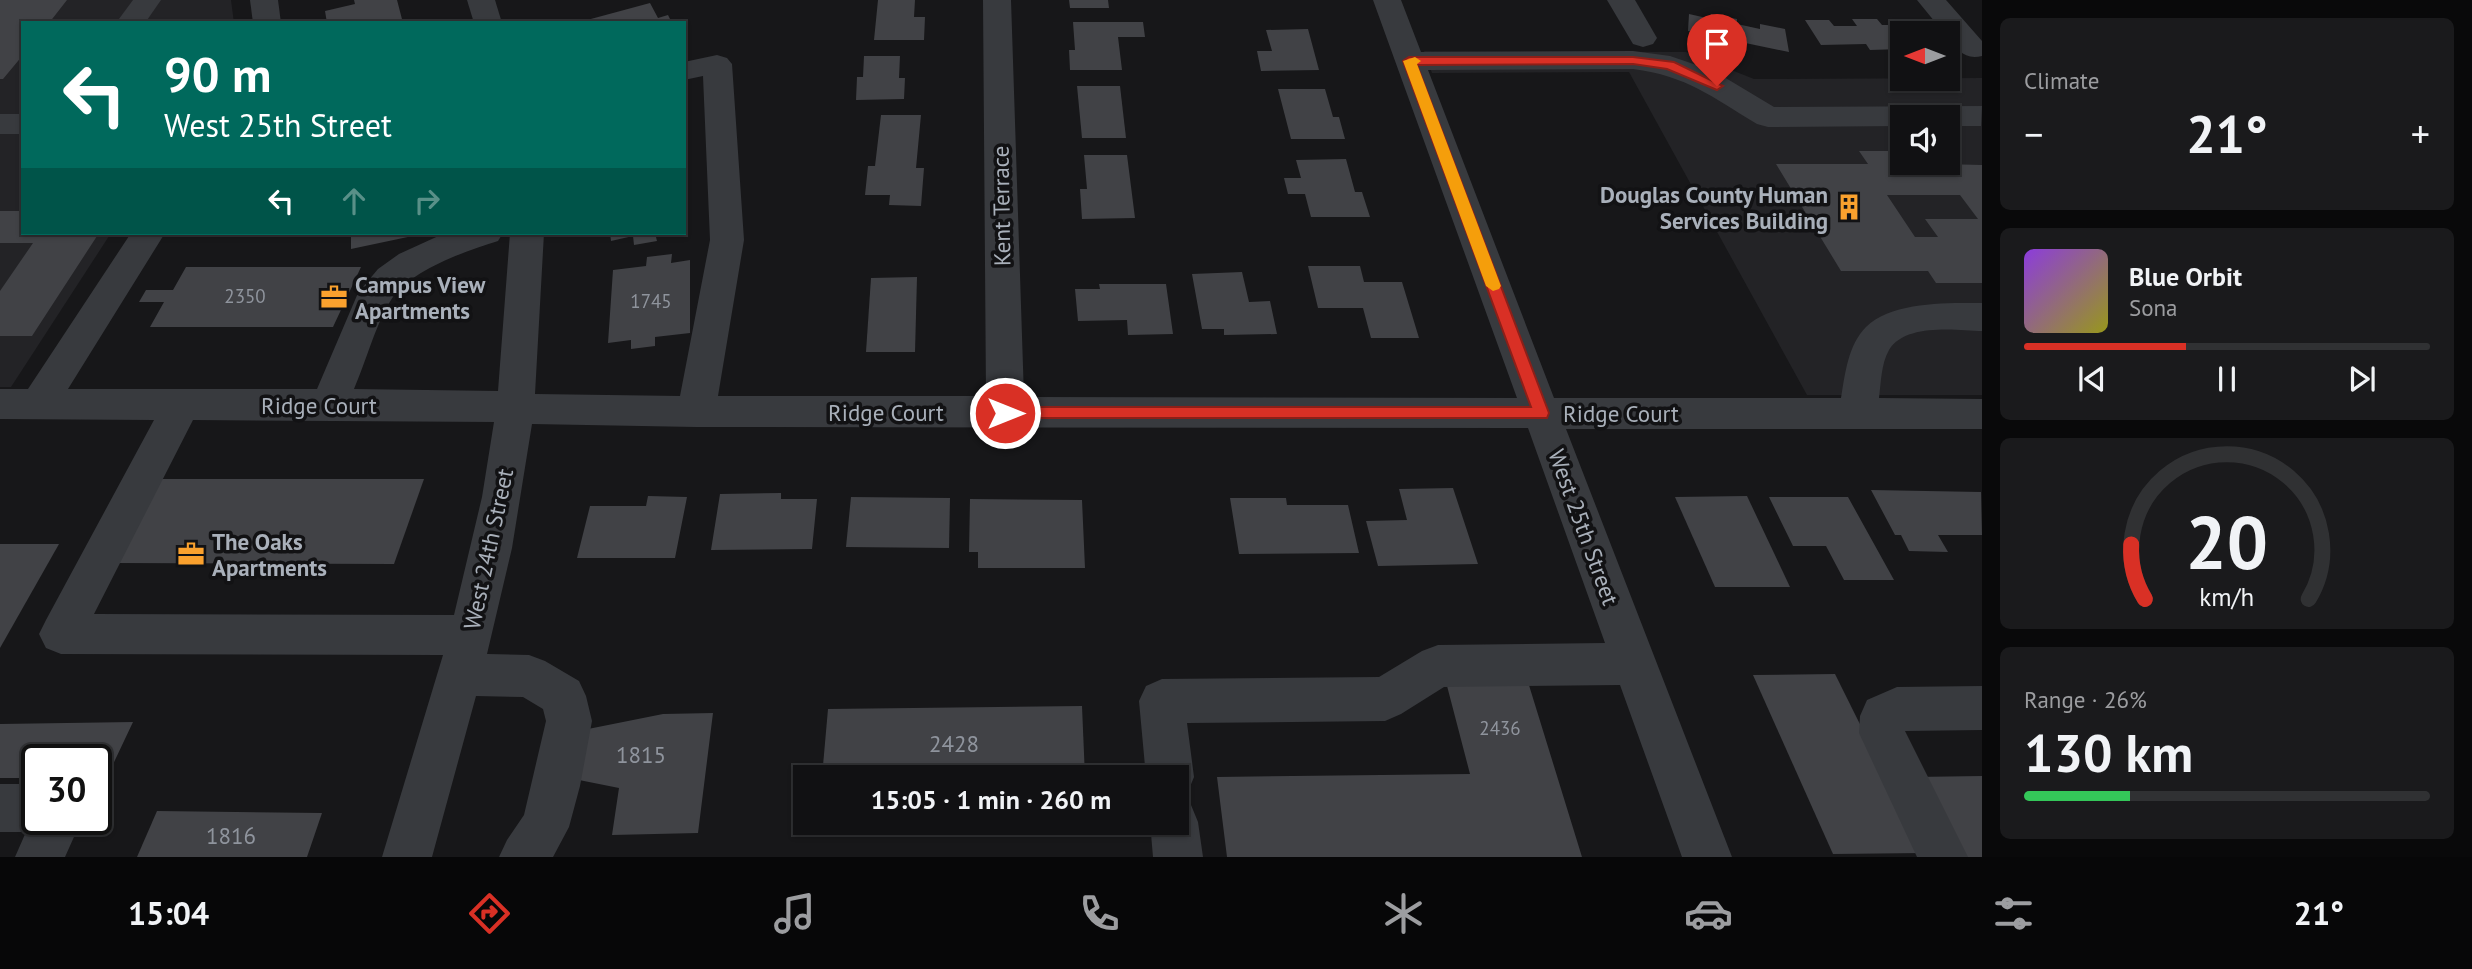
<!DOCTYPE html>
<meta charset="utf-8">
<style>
:root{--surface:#111113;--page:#1a1a1c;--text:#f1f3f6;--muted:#9c9da0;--line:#303133;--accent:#d93025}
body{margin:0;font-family:"PT Sans",sans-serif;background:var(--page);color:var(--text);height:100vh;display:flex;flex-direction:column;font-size:26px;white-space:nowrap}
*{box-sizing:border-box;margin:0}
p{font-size:23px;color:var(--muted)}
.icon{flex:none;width:38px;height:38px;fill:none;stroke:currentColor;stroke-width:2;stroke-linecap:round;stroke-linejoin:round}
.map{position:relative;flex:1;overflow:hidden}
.panel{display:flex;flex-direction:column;gap:18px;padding:18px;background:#09090a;width:490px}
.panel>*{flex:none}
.top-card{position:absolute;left:21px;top:21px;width:665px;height:214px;border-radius:0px;box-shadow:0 2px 5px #0004,0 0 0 2px var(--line);background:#00695c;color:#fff;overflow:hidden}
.needle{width:46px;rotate:270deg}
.fabs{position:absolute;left:1890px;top:21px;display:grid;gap:14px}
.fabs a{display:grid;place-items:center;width:70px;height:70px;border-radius:0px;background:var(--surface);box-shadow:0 2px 5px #0004,0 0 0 2px var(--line);font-size:35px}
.speed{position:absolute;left:21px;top:744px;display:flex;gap:14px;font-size:35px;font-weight:700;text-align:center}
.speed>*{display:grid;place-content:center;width:91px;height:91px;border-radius:50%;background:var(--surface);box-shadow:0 2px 5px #0004,0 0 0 2px var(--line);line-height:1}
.speed .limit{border:4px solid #111;border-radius:10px;background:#fff;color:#111}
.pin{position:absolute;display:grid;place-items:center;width:60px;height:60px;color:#fff;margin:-72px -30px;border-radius:50% 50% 50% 0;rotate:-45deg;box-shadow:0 0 7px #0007}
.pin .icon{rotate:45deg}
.me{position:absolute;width:77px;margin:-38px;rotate:90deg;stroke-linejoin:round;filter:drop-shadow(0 0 5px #0008)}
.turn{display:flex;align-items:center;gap:24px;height:147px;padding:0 28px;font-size:32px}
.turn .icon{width:91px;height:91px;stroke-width:2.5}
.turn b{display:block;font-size:49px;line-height:60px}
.lanes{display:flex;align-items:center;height:66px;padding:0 28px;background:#0003;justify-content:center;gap:35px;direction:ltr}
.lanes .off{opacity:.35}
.big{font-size:52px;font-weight:700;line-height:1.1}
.panel .widget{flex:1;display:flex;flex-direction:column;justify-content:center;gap:10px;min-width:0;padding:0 24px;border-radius:10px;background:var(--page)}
.panel .dial{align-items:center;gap:0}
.dial svg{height:182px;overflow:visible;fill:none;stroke:var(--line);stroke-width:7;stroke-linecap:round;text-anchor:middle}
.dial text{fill:var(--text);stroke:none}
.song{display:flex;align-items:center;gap:21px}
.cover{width:84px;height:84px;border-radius:10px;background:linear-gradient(135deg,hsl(270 70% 55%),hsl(60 70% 35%))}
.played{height:7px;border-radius:4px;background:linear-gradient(90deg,var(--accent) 40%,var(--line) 40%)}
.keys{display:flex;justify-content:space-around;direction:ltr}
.heat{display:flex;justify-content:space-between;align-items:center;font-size:38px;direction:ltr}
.charge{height:10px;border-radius:5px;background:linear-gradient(90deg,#34c759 26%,var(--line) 0)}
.trip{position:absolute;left:793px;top:765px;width:396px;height:70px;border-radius:0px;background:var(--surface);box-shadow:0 2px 5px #0004,0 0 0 2px var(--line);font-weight:700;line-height:70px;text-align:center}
.tab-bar{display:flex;height:112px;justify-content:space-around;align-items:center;background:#070708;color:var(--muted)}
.tab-bar .icon{width:49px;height:49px}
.tab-bar .current{color:var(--accent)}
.tab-bar b{font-size:32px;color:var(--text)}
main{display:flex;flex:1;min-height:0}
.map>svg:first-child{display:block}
.built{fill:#232326;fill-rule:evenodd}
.building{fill:#414246;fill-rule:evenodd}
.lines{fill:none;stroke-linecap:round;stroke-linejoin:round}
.minor{fill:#383a3e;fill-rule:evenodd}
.route{fill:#d93025;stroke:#8d1f18;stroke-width:2}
.slow{fill:#f59e0b}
.labels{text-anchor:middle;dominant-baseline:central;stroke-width:7;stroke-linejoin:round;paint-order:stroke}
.number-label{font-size:19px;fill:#8f949d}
.poi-label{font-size:23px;font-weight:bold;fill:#a9b0ba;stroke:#121214;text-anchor:start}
.street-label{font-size:23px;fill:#a9b0ba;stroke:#121214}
.near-number-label{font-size:23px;fill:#8f949d}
</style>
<main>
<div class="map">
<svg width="1982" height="857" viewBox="0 0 1982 857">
<rect width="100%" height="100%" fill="#171719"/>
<g class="built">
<polygon points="0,0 231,0 234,23 23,23 23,233 111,233 11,387 0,387"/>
<path d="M1424,51l262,1 68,27 228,-1v317h-175l-178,-323 -197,1zM1902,117h46v46h-46z"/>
</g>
<g class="building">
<polygon points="0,0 67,0 49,23 23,23 23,55 3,79 0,79"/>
<polygon points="354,0 397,0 403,23 327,23 325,11 355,4"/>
<polygon points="878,0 915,0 914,17 925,17 924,40 874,40"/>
<polygon points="1069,0 1108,0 1109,8 1070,8"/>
<polygon points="650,3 658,18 668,15 672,23 576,23"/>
<polygon points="1689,14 1711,19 1711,14 1737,19 1737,24 1760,29 1760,24 1785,29 1789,52 1688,31"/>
<polygon points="1852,19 1877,19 1882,25 1900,25 1907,33 1902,33 1902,49 1870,50 1866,44 1821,45 1805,20 1829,20 1834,26 1857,26"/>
<polygon points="1073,22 1143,22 1145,37 1118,37 1122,70 1070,70 1069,50 1075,50"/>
<polygon points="1308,29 1319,70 1261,71 1257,51 1272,51 1266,30"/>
<polygon points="864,56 900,56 899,78 905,78 904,99 856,100 857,77 863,77"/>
<polygon points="1077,86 1120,86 1126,138 1082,138"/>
<polygon points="1278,89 1325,89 1333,117 1339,117 1345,139 1291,139"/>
<polygon points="881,115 921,115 916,168 924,168 921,206 889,205 890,195 865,195 868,166 875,166"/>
<path d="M1859,151h43v12l80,2v118h-46l-8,-12h-87l-65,-107h92zM1887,195h73l18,24h-53l13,18h-23z"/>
<polygon points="1084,155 1127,155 1135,218 1082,219 1080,189 1087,189"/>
<polygon points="1346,159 1355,192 1362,192 1370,217 1311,217 1305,194 1288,194 1284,178 1301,178 1296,160"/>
<polygon points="0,211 23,211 23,233 99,233 32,336 0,336 0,291 33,243 0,243"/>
<polygon points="351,233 421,233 422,234 351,249"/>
<polygon points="610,233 655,233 657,241 634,245 633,236 611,241"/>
<polygon points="672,254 671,263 690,260 690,333 655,337 655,346 631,349 631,340 608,343 613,270 646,266 647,257"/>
<polygon points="1308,266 1360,266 1364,282 1402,282 1419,338 1371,338 1363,308 1318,308"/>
<polygon points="186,267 361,267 333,327 150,327 164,302 139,302 146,290 173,290"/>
<polygon points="1242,272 1249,302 1270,301 1277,334 1224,335 1224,329 1202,329 1192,274"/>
<polygon points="917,277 915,352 866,352 871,278"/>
<polygon points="1099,284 1166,284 1173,334 1128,335 1127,320 1078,321 1075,289 1100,289"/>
<polygon points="160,479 424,479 394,564 115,563"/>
<polygon points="1453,488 1478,564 1378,566 1366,521 1407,520 1399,489"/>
<polygon points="1871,490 1981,492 1982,535 1938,535 1948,552 1909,551 1901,535 1895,535"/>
<polygon points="781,493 781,499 817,499 812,549 711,550 720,494"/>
<polygon points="648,496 687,497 675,558 577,558 590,506 646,506"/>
<polygon points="1747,496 1790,587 1715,587 1675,497"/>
<polygon points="851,497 950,498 949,548 846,547"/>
<polygon points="1769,497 1848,497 1894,580 1844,580 1826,546 1793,546"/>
<polygon points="1230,498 1286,498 1287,505 1348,505 1359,553 1239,554"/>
<polygon points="970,499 1082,500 1085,568 978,568 978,552 969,552"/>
<polygon points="0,544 59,544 0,648"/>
<polygon points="1835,674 1924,853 1833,854 1753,675"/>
<polygon points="1446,682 1528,682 1582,857 1227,857 1217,777 1470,774"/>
<polygon points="1082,706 1085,777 822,777 828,709"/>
<polygon points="713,713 698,833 612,835 619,788 569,778 578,731 663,714"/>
<polygon points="133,722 107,777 96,777 96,760 37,760 37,778 0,778 0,724"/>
<polygon points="1982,776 1982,857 1955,857 1914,777"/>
<polygon points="157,811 322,813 307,857 137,857"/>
</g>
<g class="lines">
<g class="minor">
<polygon points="133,0 161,0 145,23 116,23"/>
<polygon points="250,0 278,0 281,23 253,23"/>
<polygon points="467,0 495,0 502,23 474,23"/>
<path d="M983,0h28l13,397 493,1 -144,-398h28l20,52 212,-1 37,5 44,15 60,36 208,-1 -1,20h-33v-9h-46v9l-134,1 -11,-3c-45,-27 -70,-48 -124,-55l-205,1 126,328h287c4,-24 7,-53 25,-71 26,-26 83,-24 116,-24v28c-26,-1 -77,-8 -93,19 -8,14 -8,33 -10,48l103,1v30h-416l166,428h-50l-62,-172 -176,2 -43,27 -16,7 -198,2 7,54 -7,17 -11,4v-21h-30l-7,-76 7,-15 16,-7 217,-2 43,-26 16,-6 167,-2 -77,-215 -832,-1 -164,-3 -20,124 -25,106 42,1 16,6 34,20 7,15 6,25 -12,65 -11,41 -16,30h-54l8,-17 17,-25 22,-94 -3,-12 -20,-12 -47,-1 -44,161h-50l61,-202 -382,-1 -15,-6 -7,-14 7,-14 108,-200 -154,-1v-30h28l103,-156h34l-97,156h249l41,-96 20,-24 21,-15 46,-21h58l-5,8c-32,10 -88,29 -107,59 -14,21 -26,64 -37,89l144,2 12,-158h34l-9,161 145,2 30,-156 -7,-164 -19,4v-18l33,-7 10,3 5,6 12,176 -26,156h268zM193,420l301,2 -12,75 -28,118 -360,-1z"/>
<polygon points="1607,0 1635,0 1657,38 1653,44 1643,47 1633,44"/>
<path d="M1917,0h29l36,41v15c-18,4 -24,-6 -34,-19v-4h-4z"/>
<rect x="0" y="114" width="23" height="20"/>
<polygon points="1982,686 1982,730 1905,731 1968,857 1917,857 1859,733 1860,716 1867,700 1897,687"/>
<polygon points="0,784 37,784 37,819 82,819 65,857 15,857 26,832 0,832"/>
<polygon points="1176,799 1191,805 1198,822 1203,857 1153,857 1150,822 1176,822"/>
</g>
</g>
<polygon class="route" points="1409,57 1633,57 1674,62 1723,86 1717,90 1667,69 1633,64 1417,65 1549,413 1547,418 1000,418 997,413 1000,408 1005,407 1531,407 1403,61"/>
<polygon class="slow" points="1415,57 1421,61 1417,64 1501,286 1499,289 1493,291 1486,286 1403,61"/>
<defs>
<g id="building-bare" transform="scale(2.1)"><path d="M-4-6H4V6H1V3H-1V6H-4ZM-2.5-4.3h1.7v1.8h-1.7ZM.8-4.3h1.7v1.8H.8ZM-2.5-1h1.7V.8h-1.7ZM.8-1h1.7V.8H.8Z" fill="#faa12e" stroke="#121214" stroke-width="2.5" paint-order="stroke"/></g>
<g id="office-bare" transform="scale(2.1)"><path d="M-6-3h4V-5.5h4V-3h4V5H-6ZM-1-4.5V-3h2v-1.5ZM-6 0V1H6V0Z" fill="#faa12e" stroke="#121214" stroke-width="2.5" paint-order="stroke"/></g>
</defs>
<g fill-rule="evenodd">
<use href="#building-bare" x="1849" y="207"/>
<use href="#office-bare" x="334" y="297"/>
<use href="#office-bare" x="191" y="554"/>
</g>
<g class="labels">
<g class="number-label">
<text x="245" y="296">2350</text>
<text x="651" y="301">1745</text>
<text x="1500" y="728">2436</text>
</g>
<g class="poi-label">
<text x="1828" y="194" text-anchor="end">Douglas County Human<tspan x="1828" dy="26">Services Building</tspan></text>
<text x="355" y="284">Campus View<tspan x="355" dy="26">Apartments</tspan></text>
<text x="212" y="541">The Oaks<tspan x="212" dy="26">Apartments</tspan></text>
</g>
<g class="street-label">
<text transform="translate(1001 206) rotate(-91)">Kent Terrace</text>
<text x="319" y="405">Ridge Court</text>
<text x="886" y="412">Ridge Court</text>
<text x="1621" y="413">Ridge Court</text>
<text transform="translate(1584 527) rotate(70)">West 25th Street</text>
<text transform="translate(488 549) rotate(-78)">West 24th Street</text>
</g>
<g class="near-number-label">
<text x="954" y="743">2428</text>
<text x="641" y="754">1815</text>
<text x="231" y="835">1816</text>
</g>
</g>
</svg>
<div class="fabs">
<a><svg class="needle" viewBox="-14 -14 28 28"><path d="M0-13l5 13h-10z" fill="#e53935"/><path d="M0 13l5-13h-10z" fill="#9c9da0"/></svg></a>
<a><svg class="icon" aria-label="sound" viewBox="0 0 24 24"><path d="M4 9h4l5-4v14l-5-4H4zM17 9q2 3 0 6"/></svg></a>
</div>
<div class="speed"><div class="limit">30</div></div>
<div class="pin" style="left:1717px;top:86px;background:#d93025"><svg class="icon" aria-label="arrive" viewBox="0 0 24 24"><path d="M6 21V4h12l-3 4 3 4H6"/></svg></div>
<svg class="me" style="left:1005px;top:413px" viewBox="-20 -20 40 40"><circle r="17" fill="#d93025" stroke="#fff" stroke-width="3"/><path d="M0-11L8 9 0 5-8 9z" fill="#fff"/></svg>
<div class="trip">15:05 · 1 min · 260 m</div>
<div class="top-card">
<div class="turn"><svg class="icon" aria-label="left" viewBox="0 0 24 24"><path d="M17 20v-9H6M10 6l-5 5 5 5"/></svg><div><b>90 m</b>West 25th Street</div></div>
<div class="lanes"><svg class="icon" aria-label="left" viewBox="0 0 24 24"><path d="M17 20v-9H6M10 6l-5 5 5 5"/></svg><svg class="icon off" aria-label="ahead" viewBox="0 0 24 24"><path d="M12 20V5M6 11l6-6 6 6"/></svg><svg class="icon off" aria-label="right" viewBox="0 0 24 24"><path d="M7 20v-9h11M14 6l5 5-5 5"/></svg></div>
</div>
</div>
<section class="panel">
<div class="widget"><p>Climate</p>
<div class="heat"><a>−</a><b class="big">21°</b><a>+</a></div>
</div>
<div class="widget">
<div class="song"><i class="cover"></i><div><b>Blue Orbit</b><p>Sona</p></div></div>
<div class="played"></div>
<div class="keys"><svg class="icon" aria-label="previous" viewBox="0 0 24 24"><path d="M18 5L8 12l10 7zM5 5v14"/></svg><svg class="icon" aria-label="pause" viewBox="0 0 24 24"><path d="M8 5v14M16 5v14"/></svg><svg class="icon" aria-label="next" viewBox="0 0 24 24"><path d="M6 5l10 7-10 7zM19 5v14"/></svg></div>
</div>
<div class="widget dial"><svg viewBox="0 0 100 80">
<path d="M14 69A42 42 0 1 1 86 69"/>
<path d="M14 69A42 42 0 0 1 8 45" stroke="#d93025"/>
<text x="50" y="56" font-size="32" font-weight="700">20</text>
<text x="50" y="72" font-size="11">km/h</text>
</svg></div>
<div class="widget"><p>Range · 26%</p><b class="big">130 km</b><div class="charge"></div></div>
</section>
</main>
<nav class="tab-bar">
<b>15:04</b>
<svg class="icon current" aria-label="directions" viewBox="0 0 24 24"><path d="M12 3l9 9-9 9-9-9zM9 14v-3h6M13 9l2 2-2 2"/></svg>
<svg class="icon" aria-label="music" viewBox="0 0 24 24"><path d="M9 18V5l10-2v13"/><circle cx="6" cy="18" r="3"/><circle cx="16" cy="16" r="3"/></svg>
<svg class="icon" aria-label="phone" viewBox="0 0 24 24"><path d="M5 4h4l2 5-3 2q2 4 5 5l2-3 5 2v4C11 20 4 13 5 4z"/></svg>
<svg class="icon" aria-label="climate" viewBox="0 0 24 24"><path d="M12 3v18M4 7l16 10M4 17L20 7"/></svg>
<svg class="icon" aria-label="car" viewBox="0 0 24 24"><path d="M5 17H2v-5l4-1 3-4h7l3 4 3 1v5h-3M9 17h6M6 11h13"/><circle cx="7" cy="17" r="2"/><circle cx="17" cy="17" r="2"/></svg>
<svg class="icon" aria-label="filters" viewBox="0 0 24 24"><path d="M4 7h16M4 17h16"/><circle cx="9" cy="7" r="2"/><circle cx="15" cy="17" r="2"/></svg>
<b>21°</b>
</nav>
